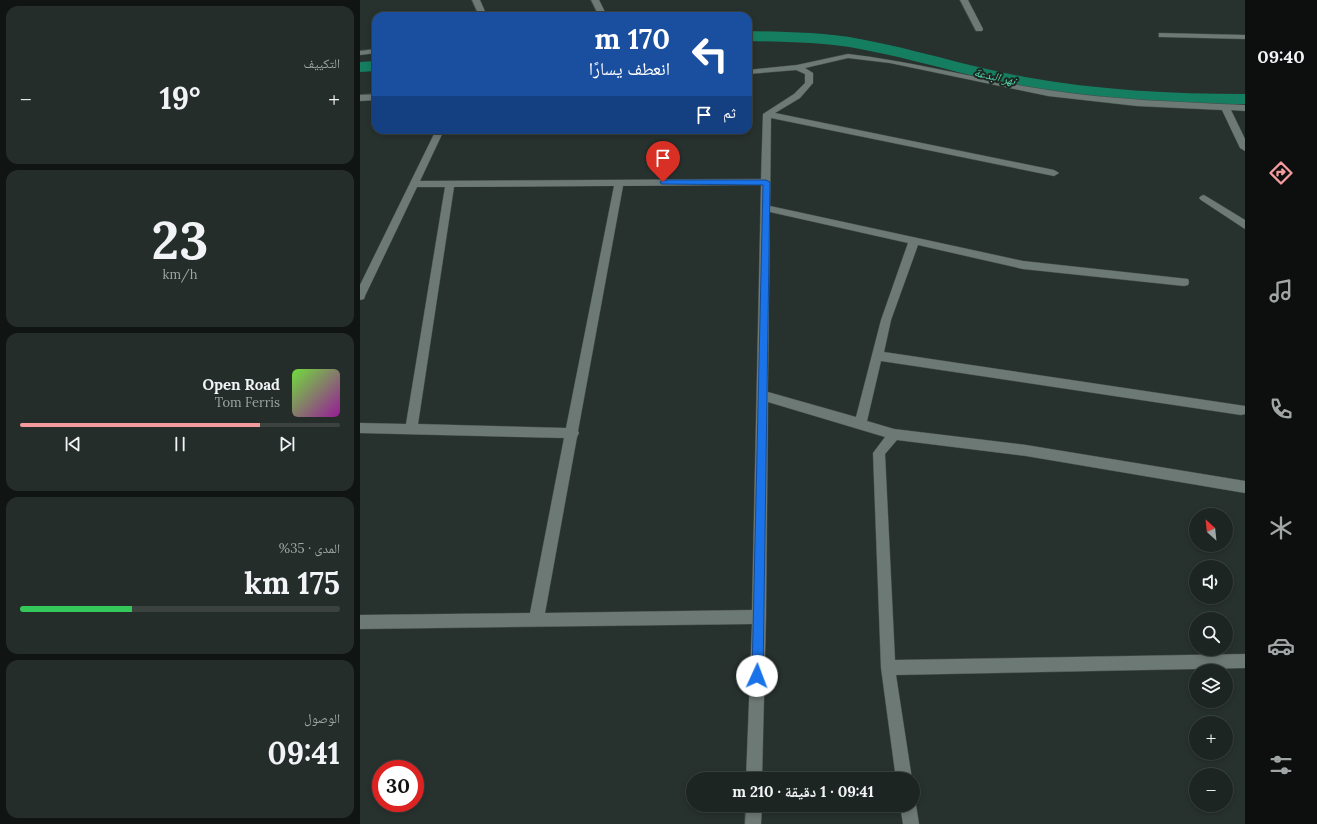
<!DOCTYPE html>
<html lang="ar">
<meta charset="utf-8">
<style>
:root{--surface:#1d2522;--page:#252d2a;--text:#f1f3f6;--muted:#a0a5a5;--line:#3b4240;--accent:#f59b9d}
body{margin:0;font-family:Lora,"Noto Naskh Arabic",serif;background:var(--page);color:var(--text);direction:rtl;height:100vh;display:flex;flex-direction:column;font-size:15px;white-space:nowrap}
*{box-sizing:border-box;margin:0}
p{font-size:13px;color:var(--muted)}
.icon{flex:none;width:22px;height:22px;fill:none;stroke:currentColor;stroke-width:2;stroke-linecap:round;stroke-linejoin:round}
.map{position:relative;flex:1;overflow:hidden;direction:ltr}
.panel{display:flex;flex-direction:column;gap:6px;padding:6px;background:#101413;width:360px}
.panel>*{flex:none}
.top-card{position:absolute;left:12px;top:12px;width:380px;height:122px;border-radius:12px;box-shadow:0 2px 6px #0003,0 0 0 1px var(--line);direction:rtl;background:#1a4fa0;color:#fff;overflow:hidden}
.needle{width:26px;rotate:333deg}
.controls{position:absolute;left:829px;top:508px;display:grid;gap:8px}
.controls a{display:grid;place-items:center;width:44px;height:44px;border-radius:50%;background:var(--surface);box-shadow:0 2px 6px #0003,0 0 0 1px var(--line);font-size:20px}
.speed{position:absolute;left:12px;top:760px;display:flex;gap:8px;font-size:20px;font-weight:700;text-align:center}
.speed>*{display:grid;place-content:center;width:52px;height:52px;border-radius:50%;background:var(--surface);box-shadow:0 2px 6px #0003,0 0 0 1px var(--line);line-height:1}
.speed .limit{border:6px solid #d22;background:#fff;color:#111}
.pin{position:absolute;display:grid;place-items:center;width:34px;height:34px;color:#fff;margin:-41px -17px;border-radius:50% 50% 50% 0;rotate:-45deg;box-shadow:0 0 4px #0007}
.pin .icon{rotate:45deg}
.me{position:absolute;width:44px;margin:-22px;rotate:2deg;stroke-linejoin:round;filter:drop-shadow(0 0 3px #0008)}
.turn{display:flex;align-items:center;gap:14px;height:84px;padding:0 16px;font-size:18px}
.turn .icon{width:52px;height:52px;stroke-width:2.5}
.turn b{display:block;font-size:28px;line-height:34px}
.then{display:flex;align-items:center;height:38px;padding:0 16px;background:#0003;gap:8px;font-size:15px}
.big{font-size:30px;font-weight:700;line-height:1.1}
.panel .widget{flex:1;display:flex;flex-direction:column;justify-content:center;gap:6px;min-width:0;padding:0 14px;border-radius:12px;background:var(--page)}
.panel .dial{align-items:center;gap:0}
.dial b{font-size:52px;line-height:1}
.song{display:flex;align-items:center;gap:12px}
.cover{width:48px;height:48px;border-radius:6px;background:linear-gradient(135deg,hsl(100 70% 55%),hsl(300 70% 35%))}
.played{height:4px;border-radius:2px;background:linear-gradient(90deg,var(--accent) 75%,var(--line) 75%)}
.keys{display:flex;justify-content:space-around;direction:ltr}
.heat{display:flex;justify-content:space-between;align-items:center;font-size:22px;direction:ltr}
.charge{height:6px;border-radius:3px;background:linear-gradient(90deg,#34c759 35%,var(--line) 0)}
.trip{position:absolute;left:326px;top:772px;width:234px;height:40px;border-radius:20px;background:var(--surface);box-shadow:0 2px 6px #0003,0 0 0 1px var(--line);font-weight:700;line-height:40px;text-align:center;direction:rtl}
main{display:flex;flex:1;min-height:0}
.tabs{display:flex;flex-direction:column;width:72px;justify-content:space-around;align-items:center;background:#0c0f0e;color:var(--muted)}
.tabs .icon{width:28px;height:28px}
.tabs .on{color:var(--accent)}
.tabs b{font-size:18px;color:var(--text)}
.map>svg:first-child{display:block}
.lines{fill:none;stroke-linecap:round;stroke-linejoin:round}
.canal{fill:#157e60;fill-rule:evenodd}
.street-casing{stroke:#454e4a;stroke-width:1}
.street{fill:#6d7974;fill-rule:evenodd}
.route{fill:#1a73e8;stroke:#114b97}
.labels{text-anchor:middle;dominant-baseline:central;stroke-width:4;stroke-linejoin:round;paint-order:stroke}
.far-water-label{font-size:12px;font-style:italic;fill:#56d9ae;stroke:#1d2823}
</style>
<main>
<nav class="tabs">
<b>09:40</b>
<svg class="icon on" aria-label="directions" viewBox="0 0 24 24"><path d="M12 3l9 9-9 9-9-9zM9 14v-3h6M13 9l2 2-2 2"/></svg>
<svg class="icon" aria-label="music" viewBox="0 0 24 24"><path d="M9 18V5l10-2v13"/><circle cx="6" cy="18" r="3"/><circle cx="16" cy="16" r="3"/></svg>
<svg class="icon" aria-label="phone" viewBox="0 0 24 24"><path d="M5 4h4l2 5-3 2q2 4 5 5l2-3 5 2v4C11 20 4 13 5 4z"/></svg>
<svg class="icon" aria-label="climate" viewBox="0 0 24 24"><path d="M12 3v18M4 7l16 10M4 17L20 7"/></svg>
<svg class="icon" aria-label="car" viewBox="0 0 24 24"><path d="M5 17H2v-5l4-1 3-4h7l3 4 3 1v5h-3M9 17h6M6 11h13"/><circle cx="7" cy="17" r="2"/><circle cx="17" cy="17" r="2"/></svg>
<svg class="icon" aria-label="filters" viewBox="0 0 24 24"><path d="M4 7h16M4 17h16"/><circle cx="9" cy="7" r="2"/><circle cx="15" cy="17" r="2"/></svg>
</nav>
<div class="map">
<svg width="885" height="824" viewBox="0 0 885 824">
<rect width="100%" height="100%" fill="#27312d"/>
<g class="lines">
<g class="canal">
<path d="M388,31c37,1 75,1 112,8 55,10 109,28 165,38 73,13 146,17 220,17v10c-74,1 -147,-3 -220,-17 -56,-10 -110,-28 -165,-38 -37,-7 -75,-7 -112,-8z"/>
<polygon points="16,61 16,71 0,72 0,62"/>
</g>
<g class="street-casing">
<g id="street">
<polygon points="112,0 120,0 127,16 119,16"/>
<polygon points="231,0 239,0 247,16 239,16"/>
<polygon points="600,0 608,0 623,29 622,31 616,31"/>
<polygon points="799,33 885,35 885,39 802,37 799,37"/>
<polygon points="16,49 16,53 0,55 0,51"/>
<path d="M488,54c68,8 133,26 200,36 65,10 131,12 197,15v6l-14,-1 14,29v12l-5,-3 -18,-38 -85,-4 -89,-10 -158,-33 -42,-5 -43,10 8,5v10l-13,15 -25,15 279,57 5,3 -5,3 -283,-58 -1,88 253,55 165,18 1,3 -1,3 -4,1 -161,-17 -105,-24 -27,75 -7,32 361,54v8l-4,1 -360,-54 -14,60 27,8 132,16 219,36v12l-219,-37 -129,-16 -12,14 10,206 350,-6v14l-349,7 16,104h-16l-15,-111 -8,-215 12,-16 -117,-35 -2,215 -4,162h-16l6,-155 -392,5v-14l170,-2 34,-175 -204,-5v-10l46,1 39,-237h-28l-52,109 -1,3 -4,1v-15l76,-155h8l-24,51 341,-2 2,-65 31,-20 11,-11v-9l-9,-4 -48,4v-4l49,-5zM401,185l-9,425 -207,3 32,-176 2,-4 -1,-2 45,-245zM254,186l-48,242 -148,-4 36,-237zM410,212l138,31 -27,77 -25,97 -88,-25z"/>
<polygon points="16,94 16,100 0,101 0,95"/>
<polygon points="844,195 885,220 885,229 841,200 839,198 841,196"/>
<polygon points="553,799 556,805 559,824 543,824 540,805 553,805"/>
<polygon points="386,805 402,805 401,824 385,824"/>
</g>
</g>
<use href="#street" class="street"/>
</g>
<polygon class="route" points="303,180 406,180 410,182 403,676 401,680 397,682 393,680 392,676 403,185 301,184 300,182"/>
<g class="labels">
<g class="far-water-label">
<text transform="translate(635 76) rotate(13)">نهر البدعة</text>
</g>
</g>
</svg>
<div class="controls">
<a><svg class="needle" viewBox="-14 -14 28 28"><path d="M0-13l5 13h-10z" fill="#e53935"/><path d="M0 13l5-13h-10z" fill="#a0a5a5"/></svg></a>
<a><svg class="icon" aria-label="sound" viewBox="0 0 24 24"><path d="M4 9h4l5-4v14l-5-4H4zM17 9q2 3 0 6"/></svg></a>
<a><svg class="icon" aria-label="search" viewBox="0 0 24 24"><circle cx="10" cy="10" r="6"/><path d="M15 15l6 6"/></svg></a>
<a><svg class="icon" aria-label="layers" viewBox="0 0 24 24"><path d="M12 4l9 5-9 5-9-5zM3 14l9 5 9-5"/></svg></a>
<a>+</a>
<a>−</a>
</div>
<div class="speed"><div class="limit">30</div></div>
<div class="pin" style="left:303px;top:182px;background:#d93025"><svg class="icon" aria-label="arrive" viewBox="0 0 24 24"><path d="M6 21V4h12l-3 4 3 4H6"/></svg></div>
<svg class="me" style="left:397px;top:676px" viewBox="-20 -20 40 40"><circle r="19" fill="#fff"/><path d="M0-13L10 11 0 6-10 11z" fill="#1a73e8"/></svg>
<div class="trip">09:41 · 1 دقيقة · 210 m</div>
<div class="top-card">
<div class="turn"><svg class="icon" aria-label="left" viewBox="0 0 24 24"><path d="M17 20v-9H6M10 6l-5 5 5 5"/></svg><div><b>170 m</b>انعطف يسارًا</div></div>
<div class="then">ثم<svg class="icon" aria-label="arrive" viewBox="0 0 24 24"><path d="M6 21V4h12l-3 4 3 4H6"/></svg></div>
</div>
</div>
<section class="panel">
<div class="widget"><p>التكييف</p>
<div class="heat"><a>−</a><b class="big">19°</b><a>+</a></div>
</div>
<div class="widget dial"><b>23</b><p>km/h</p></div>
<div class="widget">
<div class="song"><i class="cover"></i><div><b>Open Road</b><p>Tom Ferris</p></div></div>
<div class="played"></div>
<div class="keys"><svg class="icon" aria-label="previous" viewBox="0 0 24 24"><path d="M18 5L8 12l10 7zM5 5v14"/></svg><svg class="icon" aria-label="pause" viewBox="0 0 24 24"><path d="M8 5v14M16 5v14"/></svg><svg class="icon" aria-label="next" viewBox="0 0 24 24"><path d="M6 5l10 7-10 7zM19 5v14"/></svg></div>
</div>
<div class="widget"><p>المدى · 35%</p><b class="big">175 km</b><div class="charge"></div></div>
<div class="widget"><p>الوصول</p><b class="big">09:41</b></div>
</section>
</main>
